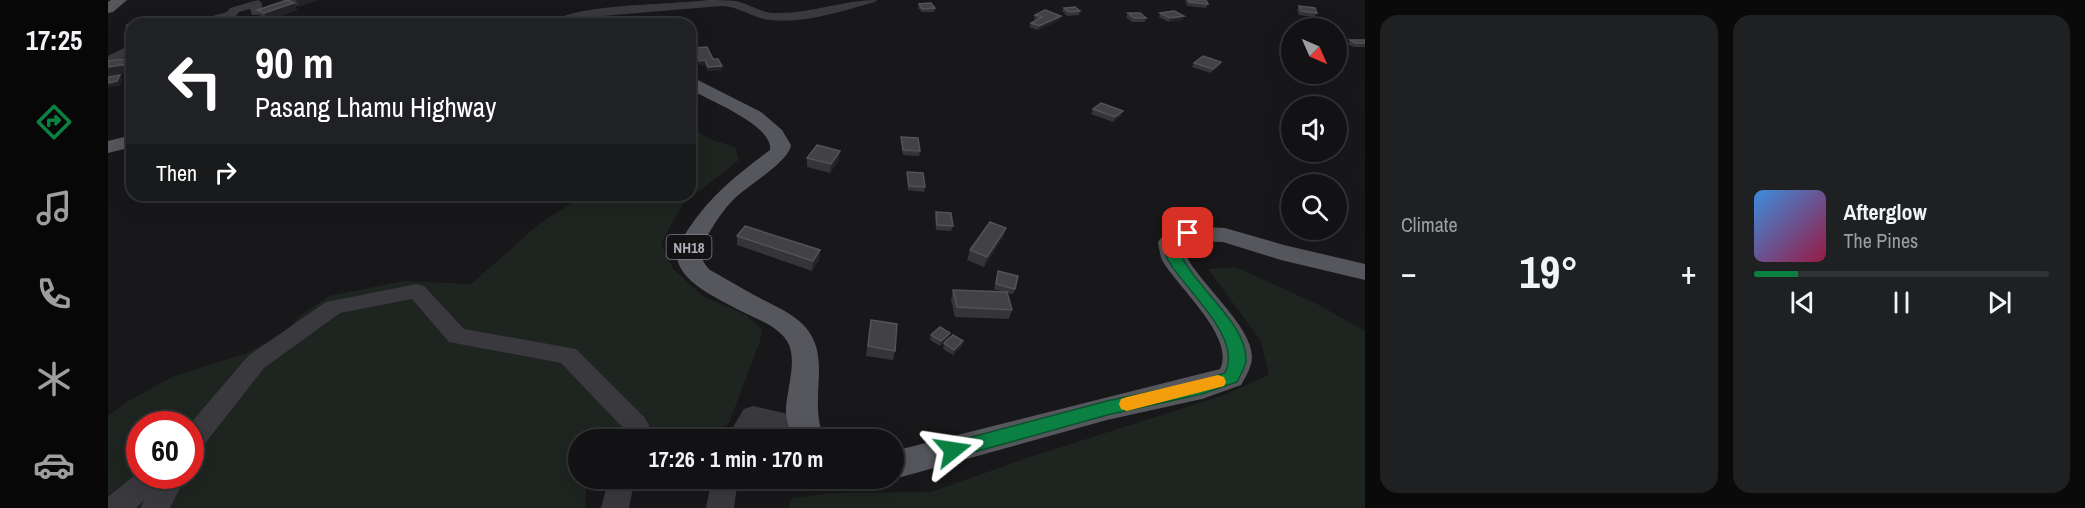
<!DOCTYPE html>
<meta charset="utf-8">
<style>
:root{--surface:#121214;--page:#1f2022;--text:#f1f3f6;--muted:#9c9ea0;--line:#313234;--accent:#0b8043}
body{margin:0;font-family:"Archivo Narrow",sans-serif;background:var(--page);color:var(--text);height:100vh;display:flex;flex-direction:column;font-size:22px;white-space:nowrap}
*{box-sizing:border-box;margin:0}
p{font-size:20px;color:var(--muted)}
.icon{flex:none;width:33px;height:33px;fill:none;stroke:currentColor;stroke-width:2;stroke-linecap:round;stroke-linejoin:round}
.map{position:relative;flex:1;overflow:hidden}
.drawer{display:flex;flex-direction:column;gap:15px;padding:15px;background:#0a0a0b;width:720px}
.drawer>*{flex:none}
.banner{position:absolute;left:18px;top:18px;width:570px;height:183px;border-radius:18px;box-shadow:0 6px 24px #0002,0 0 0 2px var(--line);background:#202124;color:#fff;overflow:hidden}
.needle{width:39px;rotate:135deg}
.fabs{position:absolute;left:1173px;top:18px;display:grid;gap:12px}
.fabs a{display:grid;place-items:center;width:66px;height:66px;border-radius:50%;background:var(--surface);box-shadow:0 6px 24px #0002,0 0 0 2px var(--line);font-size:30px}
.speed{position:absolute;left:18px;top:411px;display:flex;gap:12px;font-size:30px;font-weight:700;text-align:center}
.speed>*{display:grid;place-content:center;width:78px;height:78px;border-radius:50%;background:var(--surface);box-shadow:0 6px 24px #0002,0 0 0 2px var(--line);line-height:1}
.speed .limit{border:9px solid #d22;background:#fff;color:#111}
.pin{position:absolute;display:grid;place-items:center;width:51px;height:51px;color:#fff;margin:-26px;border-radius:12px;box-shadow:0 3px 9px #0006}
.me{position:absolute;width:66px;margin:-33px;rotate:75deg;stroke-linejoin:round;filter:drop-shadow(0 0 4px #0008)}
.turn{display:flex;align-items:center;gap:21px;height:126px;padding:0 30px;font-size:27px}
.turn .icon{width:78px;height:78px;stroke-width:2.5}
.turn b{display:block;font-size:42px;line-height:51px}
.then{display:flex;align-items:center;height:57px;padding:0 30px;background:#0003;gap:12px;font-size:22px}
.big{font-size:45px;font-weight:700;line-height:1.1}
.drawer .widget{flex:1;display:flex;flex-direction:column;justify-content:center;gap:9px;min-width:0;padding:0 21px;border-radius:18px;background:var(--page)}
.song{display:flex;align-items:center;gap:18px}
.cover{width:72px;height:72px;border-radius:9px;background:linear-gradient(135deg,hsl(210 70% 55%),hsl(340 70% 35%))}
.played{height:6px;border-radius:3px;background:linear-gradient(90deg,var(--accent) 15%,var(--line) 15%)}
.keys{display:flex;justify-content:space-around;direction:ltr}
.heat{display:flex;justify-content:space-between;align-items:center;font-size:33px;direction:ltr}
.drawer .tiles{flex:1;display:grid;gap:15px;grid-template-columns:repeat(2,1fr)}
.trip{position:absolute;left:460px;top:429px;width:336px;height:60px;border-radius:30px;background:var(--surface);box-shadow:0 6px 24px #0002,0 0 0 2px var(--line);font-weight:700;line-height:60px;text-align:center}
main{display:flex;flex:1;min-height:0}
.dock{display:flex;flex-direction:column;width:108px;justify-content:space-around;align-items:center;background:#070708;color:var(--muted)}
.dock .icon{width:42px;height:42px}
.dock .selected{color:var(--accent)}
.dock b{font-size:27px;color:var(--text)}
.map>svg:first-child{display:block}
.green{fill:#1e2420;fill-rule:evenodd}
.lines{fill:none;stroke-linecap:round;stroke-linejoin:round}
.minor{fill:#3a393e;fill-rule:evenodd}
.major{fill:#56565d;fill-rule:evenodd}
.wall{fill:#353437}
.shaded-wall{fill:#242325}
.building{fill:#424145;stroke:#525257;stroke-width:1.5}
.route{fill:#0b8043;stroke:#07532c;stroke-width:1.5}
.slow{fill:#f59e0b}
.labels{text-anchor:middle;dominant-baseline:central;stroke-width:6;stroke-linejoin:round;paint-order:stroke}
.shield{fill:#131315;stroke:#7e7f87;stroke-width:1.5}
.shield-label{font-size:15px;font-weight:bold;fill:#acadb8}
</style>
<main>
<nav class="dock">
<b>17:25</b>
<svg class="icon selected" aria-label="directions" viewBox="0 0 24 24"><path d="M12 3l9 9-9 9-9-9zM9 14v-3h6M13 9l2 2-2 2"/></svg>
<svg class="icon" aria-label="music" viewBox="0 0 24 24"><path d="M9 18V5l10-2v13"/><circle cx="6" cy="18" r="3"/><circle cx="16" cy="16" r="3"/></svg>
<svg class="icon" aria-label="phone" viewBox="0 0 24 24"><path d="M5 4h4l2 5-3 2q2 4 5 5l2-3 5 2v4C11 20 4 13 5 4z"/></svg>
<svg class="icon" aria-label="climate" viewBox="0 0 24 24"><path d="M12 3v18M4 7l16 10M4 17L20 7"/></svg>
<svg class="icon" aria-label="car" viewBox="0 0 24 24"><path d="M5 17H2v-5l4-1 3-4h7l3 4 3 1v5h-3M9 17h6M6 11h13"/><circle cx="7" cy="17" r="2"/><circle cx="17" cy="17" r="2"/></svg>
</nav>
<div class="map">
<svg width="1257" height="508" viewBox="0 0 1257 508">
<rect width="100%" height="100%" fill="#18181a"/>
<g class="green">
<path d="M582,127l22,13 23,7 4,13 -56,44 -22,39 12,26 30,27 43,19 16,15 -2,11 -31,82 -24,16h-10l-14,-6 -79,1 -2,5 -21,1v38l8,1 -2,29h-477v-92l20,-15 46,-25 73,-23 39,-21 14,-16 29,-20 75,-15 67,3 67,-59 45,-30h107zM32,424h50v52h-50z"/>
<polygon points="1128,267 1211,305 1257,331 1257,508 680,508 684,498 725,493 823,492 922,457 1116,395 1161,375 1153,341 1100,269"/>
</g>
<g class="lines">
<g class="minor">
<polygon points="150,0 154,3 154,9 178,0 193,0 166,14 144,15 142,9 131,12 128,16 103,24 84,24 86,21 119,12 122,8"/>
<path d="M600,0c9,0 19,0 28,1 14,3 25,12 39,12 35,1 67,-13 102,-13l-2,2c-33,9 -71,22 -105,18 -18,-2 -31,-14 -49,-14l-119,10 -36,8h-17c22,-21 125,-19 159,-24z"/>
<polygon points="24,44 24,53 0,65 0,56"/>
<polygon points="309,284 316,286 356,329 468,349 537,418 541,425 537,440 511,440 515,428 453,363 341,342 304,299 232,313 156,368 91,451 82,454 82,424 140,356 218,302"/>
<polygon points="645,406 705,420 709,427 705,434 696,438 651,428 644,440 617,440 636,409"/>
<polygon points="32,471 32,476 78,476 62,508 33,508 36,500 28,508 0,508 0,497"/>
<polygon points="501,478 527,478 521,508 493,508"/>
<polygon points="604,478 630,478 626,508 598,508"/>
</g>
<g class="major">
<polygon points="3,0 19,0 5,12 0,13 0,2"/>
<path d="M582,76l71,36 21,18 9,15c-2,17 -43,40 -57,54 -10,10 -18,22 -25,34 -9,14 -12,24 1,37 15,8 29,17 44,25 34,18 65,27 65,73 0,26 -5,47 6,72h-31c-4,-9 -7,-17 -8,-26 -1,-22 13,-53 1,-73 -10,-16 -33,-23 -50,-32 -20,-11 -51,-24 -59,-47 -4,-13 4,-23 11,-34 22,-33 50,-55 81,-78 4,-25 -63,-50 -80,-61z"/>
<polygon points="24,135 24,147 0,153 0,141"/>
<path d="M1080,226l37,2 59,17 81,19v16l-84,-20 -58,-18 -31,-1 -10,4c7,33 79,84 69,119 -2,7 -6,14 -10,21l-39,14 -95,21 -213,59 -2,-1h2v-27l326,-82c16,-32 -43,-82 -58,-109 -2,-5 -3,-12 -4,-18l4,-5z"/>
</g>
</g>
<g class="wall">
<polygon points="183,0 210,0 191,6 187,5 189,10 159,20 153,17 149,10 184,2"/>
<polygon points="1077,0 1098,0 1100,4 1098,8 1079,6"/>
<polygon points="811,4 827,8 826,12 814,12 810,8"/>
<polygon points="1191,6 1209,13 1206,17 1191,15 1189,10"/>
<polygon points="956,8 972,11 971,15 959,16 954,11"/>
<polygon points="1020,13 1038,18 1037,22 1024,22 1018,17"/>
<polygon points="1052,13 1076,16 1074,20 1061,22 1051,17"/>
<polygon points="927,15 952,20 930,30 921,27 923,23 928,20 926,19"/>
<polygon points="31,19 45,19 47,23 45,24 24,24 24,30 20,30 18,26"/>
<polygon points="1242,40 1257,40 1257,47 1245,47 1240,44"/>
<polygon points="586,48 605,59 614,70 600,71 597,64 592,65 586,52"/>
<polygon points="1113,62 1111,66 1103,73 1084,67 1086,63"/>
<polygon points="985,109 1013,115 1005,122 983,114"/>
<polygon points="793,137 812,151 811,156 795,155 793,141"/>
<polygon points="699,158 731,160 722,173 699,167"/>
<polygon points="799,172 817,187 816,192 800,190 799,177"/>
<polygon points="29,195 48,195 37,200"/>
<polygon points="828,212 845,226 843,231 828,230 827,216"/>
<polygon points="898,228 895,237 876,267 859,260 862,250"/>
<polygon points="629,236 712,250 711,260 704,271 629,245"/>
<polygon points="890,271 907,289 905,294 899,293 904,310 901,319 847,317 843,300 845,290 897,292 886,289"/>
<polygon points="763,320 787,351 785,360 758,356"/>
<polygon points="842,333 840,338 832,346 822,340 823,335"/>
<polygon points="836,343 854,346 845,355 835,349"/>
</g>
<g class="shaded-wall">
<polygon points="188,0 210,0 191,6"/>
<polygon points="186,3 189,10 159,20 156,13"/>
<polygon points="953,16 952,20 930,30 931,26"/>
<polygon points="1076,16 1074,20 1061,22 1062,18"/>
<polygon points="45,19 47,23 45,24 36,24"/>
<polygon points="24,59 24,73 0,76 0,67"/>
<polygon points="597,60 597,64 592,65 592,61"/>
<polygon points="1113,62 1111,66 1103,73 1105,69"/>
<polygon points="614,66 614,70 600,71 600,67"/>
<polygon points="12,75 15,80 11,86 0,87 0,83"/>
<polygon points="1015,111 1013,115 1005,122 1007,117"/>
<polygon points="732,151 731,160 722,173 723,164"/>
<polygon points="35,195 48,195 37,200 34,196"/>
<polygon points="898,228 895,237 876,267 879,257"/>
<polygon points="712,250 711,260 704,271 705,261"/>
<polygon points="842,333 840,338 832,346 833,341"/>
<polygon points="855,341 854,346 845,355 846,350"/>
</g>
<g class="building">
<polygon points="179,0 186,3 156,13 149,10"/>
<polygon points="1080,0 1098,0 1100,4 1081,2"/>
<polygon points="823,3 827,8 814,9 811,4"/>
<polygon points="1191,6 1207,8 1209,13 1193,11"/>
<polygon points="967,7 972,11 961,12 956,8"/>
<polygon points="937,10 953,16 931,26 923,23 934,17 927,15"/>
<polygon points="1066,11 1076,16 1062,18 1052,13"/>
<polygon points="1020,13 1032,13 1038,18 1026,18"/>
<polygon points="31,19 45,19 36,24 24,24 24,26 18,26"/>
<polygon points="1242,40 1257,40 1257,43 1247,43"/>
<polygon points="599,47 605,59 610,59 614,66 600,67 597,60 592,61 586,48"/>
<polygon points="1095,56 1113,62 1105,69 1086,63"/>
<polygon points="24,58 20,64 0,67 0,61"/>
<polygon points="12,75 9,81 0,83 0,77"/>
<polygon points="993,103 1015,111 1007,117 985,109"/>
<polygon points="793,137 810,138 812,151 795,150"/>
<polygon points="709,145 732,151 723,164 699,158"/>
<polygon points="799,172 815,173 817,187 801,186"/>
<polygon points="828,212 843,213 845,226 829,225"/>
<polygon points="882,222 898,228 879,257 862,250"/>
<polygon points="637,226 712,250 705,261 629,236"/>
<polygon points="890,271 910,276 907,289 888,284"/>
<polygon points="845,290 899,292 904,310 849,307"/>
<polygon points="763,320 789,324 787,351 760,346"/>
<polygon points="832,327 842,333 833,341 823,335"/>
<polygon points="845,335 855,341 846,350 836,343"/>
</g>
<path class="route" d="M1080,229l7,4 -18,11c9,38 70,76 69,116 0,7 -6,15 -9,22l-35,12 -95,21 -154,43 -6,-2 -3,-6 3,-6 6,-2 154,-41 94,-20 24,-8c18,-36 -40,-83 -57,-113 -3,-5 -3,-12 -5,-18l2,-3z"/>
<polygon class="slow" points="1110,375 1116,377 1118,382 1116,386 1019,411 1013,409 1011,404 1013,399 1019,397"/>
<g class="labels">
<rect class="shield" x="558.5" y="235" width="45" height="24" rx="4.5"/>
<g class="shield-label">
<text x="581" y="247">NH18</text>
</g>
</g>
</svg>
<div class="fabs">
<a><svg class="needle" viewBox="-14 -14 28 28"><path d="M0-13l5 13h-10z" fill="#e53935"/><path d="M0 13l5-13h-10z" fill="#9c9ea0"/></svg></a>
<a><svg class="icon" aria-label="sound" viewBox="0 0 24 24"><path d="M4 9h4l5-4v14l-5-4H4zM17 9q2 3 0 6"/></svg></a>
<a><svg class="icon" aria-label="search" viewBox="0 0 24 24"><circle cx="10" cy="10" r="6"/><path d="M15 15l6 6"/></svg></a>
</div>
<div class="speed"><div class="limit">60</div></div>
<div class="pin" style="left:1080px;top:233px;background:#d93025"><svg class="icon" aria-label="arrive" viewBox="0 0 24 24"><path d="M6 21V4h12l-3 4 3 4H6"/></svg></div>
<svg class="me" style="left:845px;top:450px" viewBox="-20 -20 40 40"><path d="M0-17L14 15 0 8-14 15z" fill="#0b8043" stroke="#fff" stroke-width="4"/></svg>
<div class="trip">17:26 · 1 min · 170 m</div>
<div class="banner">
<div class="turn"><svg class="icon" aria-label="left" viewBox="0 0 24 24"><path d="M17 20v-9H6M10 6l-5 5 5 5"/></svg><div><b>90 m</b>Pasang Lhamu Highway</div></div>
<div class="then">Then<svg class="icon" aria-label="right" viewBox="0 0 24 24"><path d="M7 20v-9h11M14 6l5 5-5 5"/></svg></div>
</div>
</div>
<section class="drawer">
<div class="tiles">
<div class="widget"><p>Climate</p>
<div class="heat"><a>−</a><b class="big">19°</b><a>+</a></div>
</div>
<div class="widget">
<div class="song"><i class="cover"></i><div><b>Afterglow</b><p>The Pines</p></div></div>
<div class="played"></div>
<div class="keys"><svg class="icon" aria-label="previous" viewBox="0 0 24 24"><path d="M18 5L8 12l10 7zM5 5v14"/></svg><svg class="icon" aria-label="pause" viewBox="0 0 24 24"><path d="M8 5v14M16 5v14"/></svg><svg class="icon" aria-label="next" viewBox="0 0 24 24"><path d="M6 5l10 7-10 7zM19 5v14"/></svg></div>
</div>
</div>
</section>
</main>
